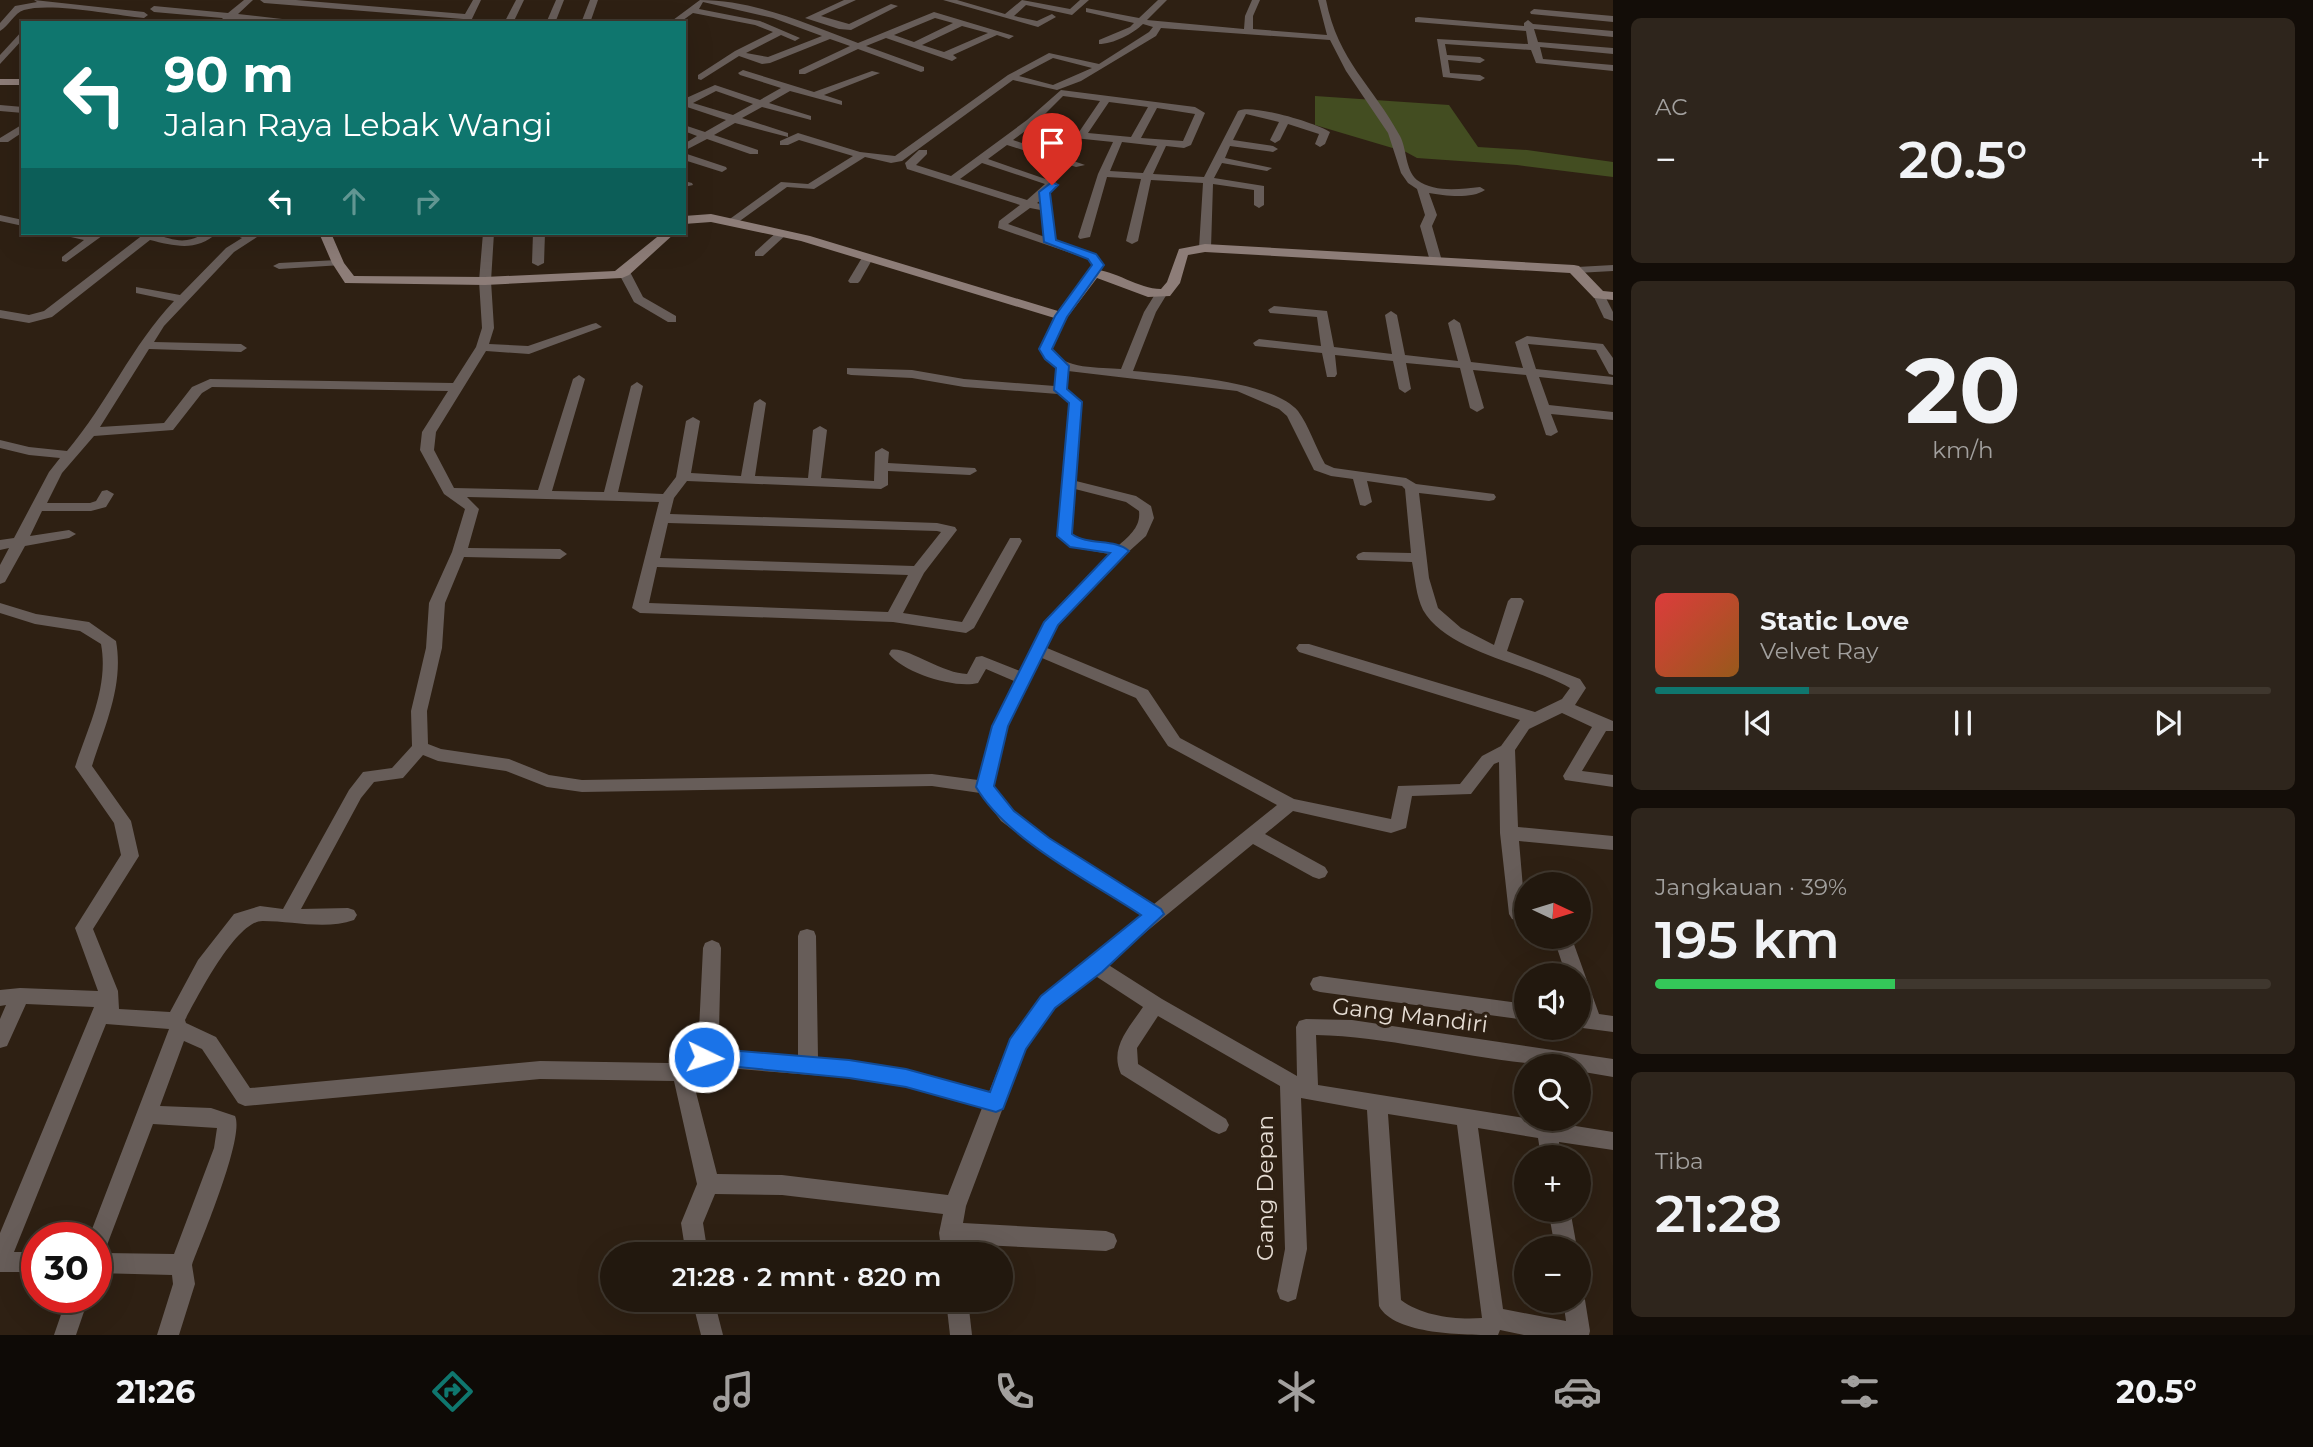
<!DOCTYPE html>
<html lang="id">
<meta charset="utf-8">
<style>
:root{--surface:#22180e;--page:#2e251c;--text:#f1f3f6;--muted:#a2a09e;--line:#3f372e;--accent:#0f766e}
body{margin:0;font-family:Montserrat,sans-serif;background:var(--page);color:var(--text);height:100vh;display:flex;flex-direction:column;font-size:26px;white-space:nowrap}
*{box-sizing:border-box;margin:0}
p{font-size:23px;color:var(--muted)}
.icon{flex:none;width:38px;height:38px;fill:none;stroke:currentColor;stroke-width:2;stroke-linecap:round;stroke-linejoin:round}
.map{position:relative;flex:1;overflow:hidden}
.details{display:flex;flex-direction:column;gap:18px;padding:18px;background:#130d08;width:700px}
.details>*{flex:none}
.top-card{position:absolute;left:21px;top:21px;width:665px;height:214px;border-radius:0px;box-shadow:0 7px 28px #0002,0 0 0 2px var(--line);background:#0f766e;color:#fff;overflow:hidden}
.needle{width:46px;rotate:94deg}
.fabs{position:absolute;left:1514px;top:872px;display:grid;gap:14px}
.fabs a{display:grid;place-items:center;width:77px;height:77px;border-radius:50%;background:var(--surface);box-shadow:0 7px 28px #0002,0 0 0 2px var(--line);font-size:35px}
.speed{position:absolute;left:21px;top:1222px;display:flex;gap:14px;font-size:35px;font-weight:700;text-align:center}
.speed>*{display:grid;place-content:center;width:91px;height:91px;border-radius:50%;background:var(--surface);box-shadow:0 7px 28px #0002,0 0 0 2px var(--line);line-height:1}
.speed .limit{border:10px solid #d22;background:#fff;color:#111}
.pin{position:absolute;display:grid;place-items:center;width:60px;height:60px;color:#fff;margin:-72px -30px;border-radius:50% 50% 50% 0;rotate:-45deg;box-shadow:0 0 7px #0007}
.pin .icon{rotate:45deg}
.me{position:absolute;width:77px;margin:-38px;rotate:94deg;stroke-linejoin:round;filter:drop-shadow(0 0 5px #0008)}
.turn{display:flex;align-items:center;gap:24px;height:147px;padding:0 28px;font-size:32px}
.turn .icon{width:91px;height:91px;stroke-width:2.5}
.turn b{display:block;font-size:49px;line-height:60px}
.lanes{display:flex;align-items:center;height:66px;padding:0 28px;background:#0003;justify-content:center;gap:35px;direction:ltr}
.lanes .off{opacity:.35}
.big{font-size:52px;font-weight:600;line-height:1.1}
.details .tile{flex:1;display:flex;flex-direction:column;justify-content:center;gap:10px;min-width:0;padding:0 24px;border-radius:10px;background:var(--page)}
.details .dial{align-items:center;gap:0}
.dial b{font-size:91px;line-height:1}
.song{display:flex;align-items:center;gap:21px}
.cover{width:84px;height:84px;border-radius:10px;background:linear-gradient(135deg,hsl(0 70% 55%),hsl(30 70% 35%))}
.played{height:7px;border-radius:4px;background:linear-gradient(90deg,var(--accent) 25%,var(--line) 25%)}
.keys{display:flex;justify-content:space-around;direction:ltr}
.heat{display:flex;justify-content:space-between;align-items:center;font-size:38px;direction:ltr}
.charge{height:10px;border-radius:5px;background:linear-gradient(90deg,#34c759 39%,var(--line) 0)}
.trip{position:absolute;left:600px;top:1242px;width:413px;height:70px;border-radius:35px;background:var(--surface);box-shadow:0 7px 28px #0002,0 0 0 2px var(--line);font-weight:600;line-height:70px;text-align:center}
.tabs{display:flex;height:112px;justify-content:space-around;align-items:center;background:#0e0a06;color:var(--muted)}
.tabs .icon{width:49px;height:49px}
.tabs .on{color:var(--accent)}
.tabs b{font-size:32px;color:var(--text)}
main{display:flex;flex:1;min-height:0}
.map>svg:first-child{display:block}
.green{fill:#434d21}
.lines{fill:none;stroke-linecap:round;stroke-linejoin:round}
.street{fill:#675d59;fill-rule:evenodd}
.secondary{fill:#8d7d78;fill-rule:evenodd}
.route{fill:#1a73e8;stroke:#114b97;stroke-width:2}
.labels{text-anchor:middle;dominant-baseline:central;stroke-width:7;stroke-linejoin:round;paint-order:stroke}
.near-street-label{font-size:23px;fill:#e5dcd3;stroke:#2e2013}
</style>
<main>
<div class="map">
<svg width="1613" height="1335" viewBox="0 0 1613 1335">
<rect width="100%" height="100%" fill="#2e2013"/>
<polygon class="green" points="1315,96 1449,105 1478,147 1527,150 1613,162 1613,177 1517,165 1417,158 1406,152 1315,125"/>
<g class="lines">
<g class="street">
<path d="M34,0l110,12 4,3 -4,3c-30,-3 -94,-16 -120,-8 -10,3 -15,16 -24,21v-8l15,-17 22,-4z"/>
<polygon points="244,0 253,0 238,14 317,23 232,19 226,22 222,18 154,12 150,9 154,6 228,13"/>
<polygon points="260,0 296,0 465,14 473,0 481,0 470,23 461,23 463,19 264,3"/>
<polygon points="516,0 524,0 513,23 504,23"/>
<polygon points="556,0 564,0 555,23 546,23"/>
<polygon points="590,0 598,0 590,23 581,23"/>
<path d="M700,0c54,0 108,24 158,43l76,-31 80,24 -5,3 -12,-4 -44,20 4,3 -5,3 -66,-23 -20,8 58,21v4l-3,1 -63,-23 -53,25h-6v-4l51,-24 -20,-7 -60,24 -8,1 -23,-8 -38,24 -3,-1v-4l37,-24 38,-19 -18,-7 -62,-12 -14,10h-10zM703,2l70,16 49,18 -54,21 -22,-4 35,-18 14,6 5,-3 -40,-17 -61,-12zM935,18l18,5 -39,19 -20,-7zM962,26l26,7 -44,19 -22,-7z"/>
<polygon points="844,0 856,0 821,16 849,24 891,4 898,6 851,30 839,29 805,18"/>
<polygon points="943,0 957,0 1005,14 1022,0 1070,9 1080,0 1089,0 1072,15 1026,5 1014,16 1037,21 1052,14 1056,17 1038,27"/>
<path d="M1158,0h9l-20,20 97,9 1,-13 7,-16h8l-7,16v13l74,6 -9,-35h8c12,61 47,86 74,136 7,13 5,34 17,44 18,13 43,9 63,7l5,3c-13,9 -40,6 -56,3l8,22 -5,11 10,35 -2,2 -10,-2 -10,-35 5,-11 -8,-26 -9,-6 -7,-10 -13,-40 -42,-62 -16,-31 -169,-12 -5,8 -75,45 -24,9 -44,-10 -111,81 -11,2 -26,-6 -51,32 -27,-2 -50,36 -10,-2 54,-39 27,2 45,-28 -54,-16 -11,5h-8v-4l18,-8 62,19 35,4 113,-81 41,-22 50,11 50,-32 4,-5 -10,-3c-10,10 -30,20 -44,20v-4l31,-13 4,-4 -48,-11v-4l53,10zM1053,58l39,10 -39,17 -34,-9z"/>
<polygon points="1534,9 1613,16 1613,22 1531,14 1530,12"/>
<polygon points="1418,17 1524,26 1524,23 1528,20 1533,24 1613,31 1613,37 1534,29 1538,42 1613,48 1613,54 1540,47 1543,59 1613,65 1613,71 1536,63 1531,50 1445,44 1447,55 1480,57 1485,60 1480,63 1448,60 1450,73 1480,75 1485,78 1480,81 1443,77 1437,39 1528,44 1526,31 1415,22 1415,18"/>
<polygon points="23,30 23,39 0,64 0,55"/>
<path d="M743,70l71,22 58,-21 8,2 -56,22 18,6v4l-52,-14 -21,12 42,13v4l-49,-13 -20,11 46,15v4l-53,-14 -21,12 44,15v4h-8l-43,-15 -23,12v-7l13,-8 -13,-5v-6l21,7 21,-12 -42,-14v-7l31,-14 45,15 21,-12 -41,-13 -2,-2zM716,91l37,13 -20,11 -40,-12z"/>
<path d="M1061,90l134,17 10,6 -14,32 -7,3 -18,-2 -13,28 51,3 34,-66c12,-8 79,12 92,21l-5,12 -5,3 -5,-3 4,-10 -31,-10 -8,16 -5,3 -5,-3 9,-18 -33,-8 -13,26 40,6 5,3 -5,3 -43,-6 -5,12 47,10 -5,3 -45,-8 -8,15 50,8v19l-5,3 -5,-3v-15l-41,-6 -2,64 -6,3 -6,-3 4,-65 -52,-3 -13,61 -6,3 -6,-3 15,-62 -34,-2 -17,60 -10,2 -2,-2 20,-63 15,-32 -39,-4 -42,-12 -19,14 72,25 -9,2 -69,-22 -19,14 69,24 -8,11 -12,9 14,5v4l-21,-4 -22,16 88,31 8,10 -6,10 -4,1 -6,-3 4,-8 -4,-6 -90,-31 1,-7 21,-16 -113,-36 -2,-6 14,-13h8v4l-11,11 35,11 76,-56zM1063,96l37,5 -21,31 -41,-11zM1109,102l39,5 -17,30 -43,-4zM1157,108l38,6 -12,27 -42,-3zM1122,142l35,4 -14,27 -33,-2zM982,163l63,21 -18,16 -67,-21z"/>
<polygon points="0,105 23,107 23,113 0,111"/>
<polygon points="23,124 23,132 8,142 0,142 0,138"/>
<polygon points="684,153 726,167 727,169 722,172 684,160"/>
<polygon points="684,181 692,183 693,185 684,187"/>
<polygon points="0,215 23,220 23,226 0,221"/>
<polygon points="778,231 788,233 763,256 755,256 755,252"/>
<polygon points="61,233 106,233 66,262 62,261 62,257 84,240 62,235"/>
<path d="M158,233l-2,2c10,2 21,7 31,5 12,-2 16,-8 30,-7 -20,19 -43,13 -67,7l-98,77 -23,6 -29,-5v-8l29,5 15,-4 100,-77z"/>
<path d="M230,233h17l10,4 -23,15 -70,74 -10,16 87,2 6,4 -6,4 -92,-3 -49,78 64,-4 28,-36 18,-8 243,4 23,-36 6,-19 -3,-47 4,-48h11l-3,48 3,47 -5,16 39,2 64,-22 4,-1 6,4 -73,27 -43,-3 -50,81 -2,18 20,38 84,2 35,-111 6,-4 6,4 -33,112 52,1 27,-106 6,-4 6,4 -25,106 45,2 13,-17 10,-56 7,-4 7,4 -9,52 50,3 13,-73 6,-4 6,4 -11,73 53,2 5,-48 7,-4 7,4 -6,48 53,3 1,-29 7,-4 7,4 -1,11 87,5 2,3 -7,4 -82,-4v14l-7,4 -194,-8 -13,17 -4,16 267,9 18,4 2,3 -33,43 -21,40 59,9 48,-84h10l2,3 -48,87 -8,5 -73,-11 -253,-9 -8,-5 27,-106 -192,-5 12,12 -11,39 92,1 7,5 -7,5 -96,-2 -19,46 -3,45 -15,63 1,33 13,5 68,10 40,16 33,5 350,-6 46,6 14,-54 22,-45 -28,-12 -8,14c-23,6 -74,-10 -89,-29l2,-4c15,-4 52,24 76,24l9,-17 6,-1 38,15 27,-53 62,-64 -39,-7 -13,-11 12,-133 -11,-9 -94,-7 -52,-9 -61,-3 -4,-1v-6l65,2 52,9 91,7 1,-19 -11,-8 -5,-10 17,-36 4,-1 6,4 -15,33c10,21 49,18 69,20l23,-57 13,-21 4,-1 6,4 -11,18 -23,59c40,4 138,9 165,40 11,15 18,37 27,53l9,4 72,10 10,6 78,10 2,3 -2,3 -5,1 -70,-8 10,85 9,30 23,20 33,17 14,-44 3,-3h10l3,3 -17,50 73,28 6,9 -11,17 38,16v10h-7l-24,40 31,4v12l-48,-7 -2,-4 29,-49 -30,-14 -33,16 -14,21 3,77 95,9v14l-94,-9 7,82 -14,-4 -3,-5 -9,-81 -1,-71 -5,2 -23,30 -59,2 -6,32 -15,5 -98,-22 -28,23 60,33 3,5 -3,5 -6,2 -6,-2 -60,-33 -146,120 55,35 135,77 -1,-49 3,-6 7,-2 46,1 261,39v18l-35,-6v-5c-88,0 -174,-29 -262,-31l2,50 295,47v18l-54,-8 2,15h-20l-3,-19 -60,-10 25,181 63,12 -3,-21h15v-9l7,9 5,31 -1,4h-65l-24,-5 -2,5c-32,0 -104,0 -119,-29l-12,-196 -66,-12 6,151 -11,50 -8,3 -8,-3 -3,-8 8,-42 -5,-163 -122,-70 -21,32 1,16 88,55 3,6 -3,6 -7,3 -7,-3 -91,-57c-12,-26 8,-46 22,-67l-49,-32 -39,33 -30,41 -59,157 -3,17 143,8 8,3 3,7 -3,7 -8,3 -144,-7 2,11h-22l-3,-22 4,-19 -161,-19 -67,-1 -12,29 5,32h-22l-5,-32 16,-39 -23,-103 -134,-2 -295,27 -7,-3 -36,-54 -18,-8 -24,65 51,2 24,8c10,21 -33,122 -43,149l3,19 -16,51h-22l16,-51 -1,-9 -76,-2v-36h-7l80,-208 -63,-5 -92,228h23v20h-37v-39l94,-226 -68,-3 -19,42 -7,2v-29l6,-14 -6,1v-16l20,-2 78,3 -23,-63 46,-73 -7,-32 -39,-56c13,-40 34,-80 26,-123l-21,-13 -45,-7 -35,-11v-10l36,11 53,8 27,19c8,44 -11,84 -24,125l39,55 8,35 -46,73 25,62 1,18 51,3 28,-52 36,-46 26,-8 23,3 66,-119 14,-18 29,-4 20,-22 -1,-35 15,-63 3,-45 23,-51 13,-43 -21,-15 -24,-44 2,-18 26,-41 -236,-4 -10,6 -29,37 -79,6 -32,37 -15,30h43l6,-2 6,-10 5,-1 7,4 -8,13 -15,4h-49l-12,25 39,-6 7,4 -7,4 -44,8 -20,36 -5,2v-19l9,-17 -9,2v-10l14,-2 35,-66 11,-14 -31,-3 -29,-7v-8l29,7 38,4c40,-47 65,-106 107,-150l-38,-8v-6l44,8 46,-47 16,-10zM1068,371l169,20 42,18 8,7 27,54 17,6 22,3 7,26 5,1 7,-4 -5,-21 35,5 3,3 6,64 -48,-1 -5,2 -2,3 2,3 54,2c3,16 4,34 11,48 25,43 107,54 147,78l-8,11 -27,13 -226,-68h-10l-3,4 3,4 221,68 -19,26 -19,10 -22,28 -62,2 -7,33 -97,-20 -114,-61 -32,-48 -101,-42 11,-24 46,-50 42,-38 8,-18 -3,-12 -15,-10 -60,-15 6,-79 -15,-13zM1075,489l51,13 13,9c2,16 -10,25 -21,35l-39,-6 -8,-6zM668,523l269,8 4,1 -27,34 -254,-8zM657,567l251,8 -20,37 -239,-9zM1042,658l94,40 32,48 109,59 -123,99 -105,-66 -36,-27 -19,-25 14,-60zM423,755l15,6 68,10 41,16 35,5 350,-6 48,7 21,28 36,27 105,67 -101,81 -31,43 -21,53 -83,-23 -88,-11 -2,-122 -2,-5 -7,-2 -7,2 -2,5v120l-83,-6 4,-20 2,-82 -2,-5 -7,-3 -7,3 -2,5 -4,82 -3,19 -16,-2 -7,3 -4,13 -129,-2 -290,27 -34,-51 -30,-14 -1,-3c12,-22 51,-100 78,-99 29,0 63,9 91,-1l3,-5 -3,-5 -6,-2 -47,1 60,-111 13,-16 29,-4zM689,1065l160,13 57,9 76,21 -34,87 -166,-20 -65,-1zM1388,1114l69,11 25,193c-26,2 -60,-2 -81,-18zM153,1124l64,4 -3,20 -40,106 -70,-1z"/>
<polygon points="533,233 545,233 544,263 538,266 532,263"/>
<polygon points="867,255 873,258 860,281 858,283 850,283 848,281 863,256"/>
<polygon points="338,260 344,263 342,265 279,269 273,266 279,263"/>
<polygon points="1613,265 1613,271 1577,273 1571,270 1577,267"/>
<polygon points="624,269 630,272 643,297 676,316 676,322 668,322 634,302 618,272"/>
<polygon points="1599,291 1603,292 1613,312 1613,321 1604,318 1593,295"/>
<polygon points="1274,306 1327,311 1334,347 1392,354 1385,315 1391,311 1397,315 1405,355 1458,361 1448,323 1454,319 1460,323 1471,362 1523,368 1515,342 1527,336 1603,344 1613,358 1613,375 1609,374 1596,350 1528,344 1536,369 1613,377 1613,385 1539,377 1549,405 1613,412 1613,420 1551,414 1558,432 1551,436 1546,435 1526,375 1473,370 1484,408 1477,412 1470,408 1460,368 1406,363 1411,389 1405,393 1399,389 1393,361 1335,355 1337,374 1335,377 1327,377 1322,353 1255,346 1253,343 1259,339 1321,346 1317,317 1270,313 1268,310"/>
<polygon points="1553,936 1571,936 1599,1014 1613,1016 1613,1032 1575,1027 1578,1027 1578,975 1566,975"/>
<polygon points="1320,976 1526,1004 1526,1020 1320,992 1313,990 1310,984 1313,978"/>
<polygon points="1548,1209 1570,1209 1577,1248 1555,1248"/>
<polygon points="67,1297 89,1297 76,1335 54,1335"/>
<polygon points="692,1300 714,1300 723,1335 701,1335"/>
<polygon points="946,1300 968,1300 972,1335 950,1335"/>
</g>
<g class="secondary">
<rect x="0" y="79" width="23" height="6"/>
<path d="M711,214l99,22 248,75 31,-41c22,-3 48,19 72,19l6,-7 12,-33 26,-5 369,21 5,1 24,25 10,1v8l-19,-2 -24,-25 -365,-21 -17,3 -8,28 -10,13 -22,1 -51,-19 -31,41 -5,1 -260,-79 -90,-19 -27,2v-8z"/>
<polygon points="319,233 331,233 344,263 354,276 485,277 615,271 662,233 675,233 629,275 622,278 485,285 345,283 332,263"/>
</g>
</g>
<path class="route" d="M1052,182l6,3 -8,8 6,47 40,14 8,11 -37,52 -15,32 17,17 -2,23 15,13 -10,132c16,12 43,4 57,17l-71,74 -50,101 -14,60 20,25 35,27 112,71 3,5 -62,58 -47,36 -29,41 -23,60 -7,3 -90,-25 -57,-9 -152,-15 -3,-6 3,-6 7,-3 145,12 57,9 84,23 20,-53 31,-43 100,-81c-51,-34 -134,-75 -165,-128l16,-61 52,-104 66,-69 -40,-6 -13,-11 12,-133 -15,-13 2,-22 -11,-9 -6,-10 16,-33 37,-51 -4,-6 -44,-17 -5,-50z"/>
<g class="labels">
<g class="near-street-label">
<text transform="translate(1410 1015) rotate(7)">Gang Mandiri</text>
<text transform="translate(1265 1188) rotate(-90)">Gang Depan</text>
</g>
</g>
</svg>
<div class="fabs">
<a><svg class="needle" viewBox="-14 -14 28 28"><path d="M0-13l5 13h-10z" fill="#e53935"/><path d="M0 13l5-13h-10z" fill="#a2a09e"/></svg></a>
<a><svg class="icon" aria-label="sound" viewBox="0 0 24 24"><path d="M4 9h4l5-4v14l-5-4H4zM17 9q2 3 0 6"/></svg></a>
<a><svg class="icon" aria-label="search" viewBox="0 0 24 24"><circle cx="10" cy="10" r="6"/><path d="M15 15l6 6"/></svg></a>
<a>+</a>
<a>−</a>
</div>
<div class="speed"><div class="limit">30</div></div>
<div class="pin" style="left:1052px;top:185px;background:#d93025"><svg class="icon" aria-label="arrive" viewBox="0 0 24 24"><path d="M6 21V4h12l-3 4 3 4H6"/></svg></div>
<svg class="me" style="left:704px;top:1057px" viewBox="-20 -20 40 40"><circle r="17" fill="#1a73e8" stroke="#fff" stroke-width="3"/><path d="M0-11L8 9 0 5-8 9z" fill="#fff"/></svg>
<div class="trip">21:28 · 2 mnt · 820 m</div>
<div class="top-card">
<div class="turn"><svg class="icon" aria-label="left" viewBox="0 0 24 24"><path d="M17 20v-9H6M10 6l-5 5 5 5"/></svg><div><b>90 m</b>Jalan Raya Lebak Wangi</div></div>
<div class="lanes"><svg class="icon" aria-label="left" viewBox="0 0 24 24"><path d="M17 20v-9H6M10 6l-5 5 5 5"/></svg><svg class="icon off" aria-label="ahead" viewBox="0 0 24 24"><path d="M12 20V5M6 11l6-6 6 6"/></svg><svg class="icon off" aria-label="right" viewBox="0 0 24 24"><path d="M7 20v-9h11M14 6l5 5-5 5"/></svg></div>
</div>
</div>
<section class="details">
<div class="tile"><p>AC</p>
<div class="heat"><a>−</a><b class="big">20.5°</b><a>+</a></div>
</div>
<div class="tile dial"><b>20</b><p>km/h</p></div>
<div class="tile">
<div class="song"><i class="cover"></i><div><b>Static Love</b><p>Velvet Ray</p></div></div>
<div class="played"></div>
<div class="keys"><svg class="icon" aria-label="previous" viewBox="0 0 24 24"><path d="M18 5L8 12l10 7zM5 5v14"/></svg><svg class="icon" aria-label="pause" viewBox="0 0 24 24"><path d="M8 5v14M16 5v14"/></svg><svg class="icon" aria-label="next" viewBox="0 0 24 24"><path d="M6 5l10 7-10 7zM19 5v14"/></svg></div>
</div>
<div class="tile"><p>Jangkauan · 39%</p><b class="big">195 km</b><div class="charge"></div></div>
<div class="tile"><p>Tiba</p><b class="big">21:28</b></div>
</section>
</main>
<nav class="tabs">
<b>21:26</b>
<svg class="icon on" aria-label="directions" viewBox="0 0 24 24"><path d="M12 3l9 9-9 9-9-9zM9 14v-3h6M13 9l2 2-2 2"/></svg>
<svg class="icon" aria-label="music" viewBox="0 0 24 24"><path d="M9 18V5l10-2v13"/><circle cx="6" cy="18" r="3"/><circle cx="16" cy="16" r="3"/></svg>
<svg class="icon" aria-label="phone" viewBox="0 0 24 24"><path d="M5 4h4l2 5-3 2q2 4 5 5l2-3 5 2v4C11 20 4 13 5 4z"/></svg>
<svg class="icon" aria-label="climate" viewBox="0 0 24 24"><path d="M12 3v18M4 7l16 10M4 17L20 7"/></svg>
<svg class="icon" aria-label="car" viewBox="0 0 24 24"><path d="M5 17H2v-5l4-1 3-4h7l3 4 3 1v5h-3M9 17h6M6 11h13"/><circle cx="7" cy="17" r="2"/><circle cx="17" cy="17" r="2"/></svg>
<svg class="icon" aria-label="filters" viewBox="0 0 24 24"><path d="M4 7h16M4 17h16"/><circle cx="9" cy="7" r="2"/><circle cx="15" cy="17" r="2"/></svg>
<b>20.5°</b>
</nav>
